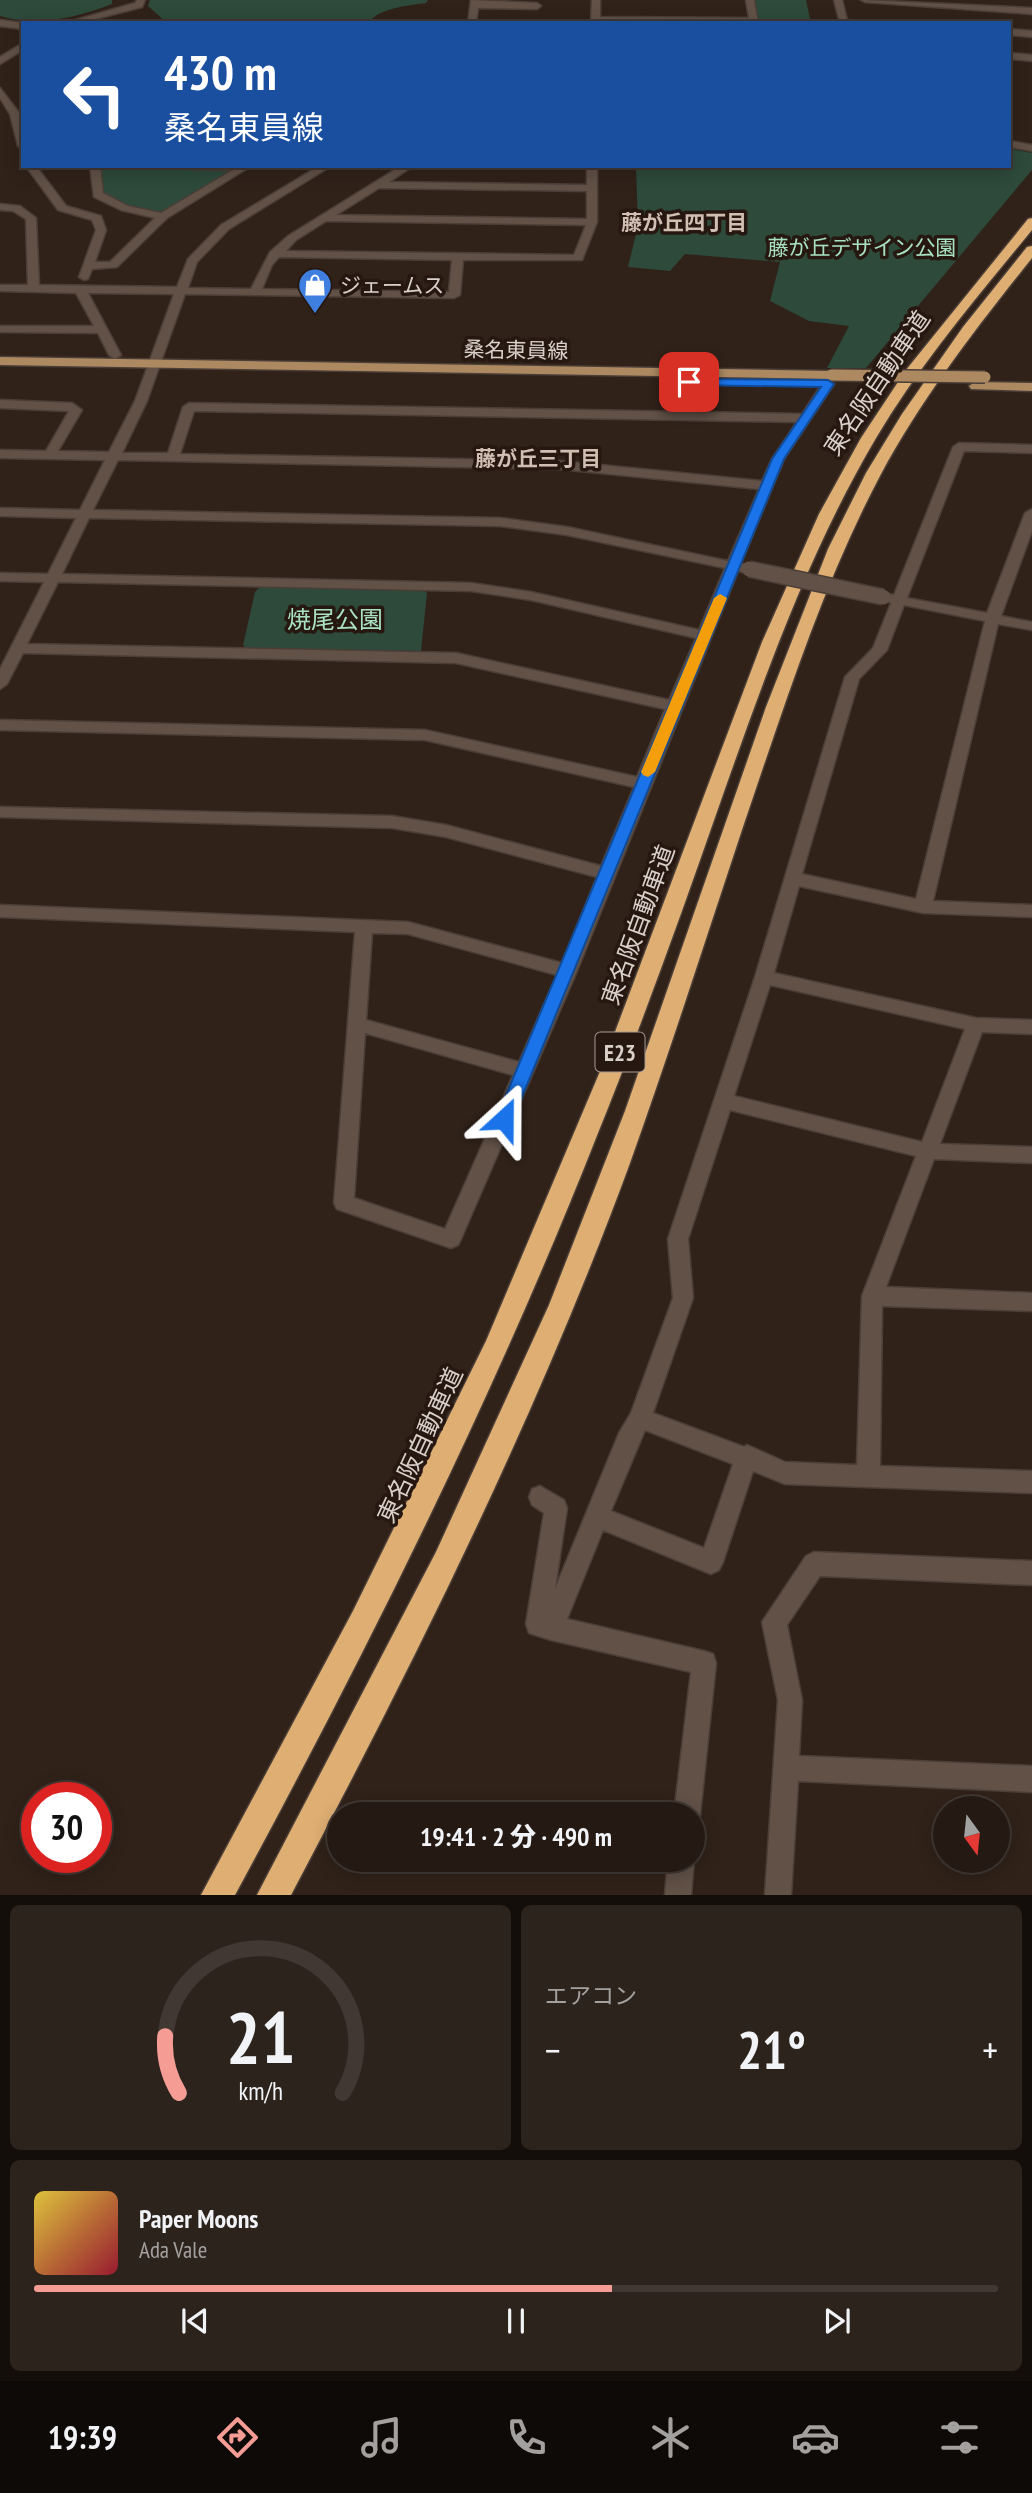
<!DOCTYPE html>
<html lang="ja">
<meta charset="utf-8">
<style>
:root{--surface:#241a13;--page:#2c231c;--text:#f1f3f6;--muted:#a3a1a0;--line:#413833;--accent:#f59c95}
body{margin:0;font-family:"PT Sans Narrow","Noto Sans JP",sans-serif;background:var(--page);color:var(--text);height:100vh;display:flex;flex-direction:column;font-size:26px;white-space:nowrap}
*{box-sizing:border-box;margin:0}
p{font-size:23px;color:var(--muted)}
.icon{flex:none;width:38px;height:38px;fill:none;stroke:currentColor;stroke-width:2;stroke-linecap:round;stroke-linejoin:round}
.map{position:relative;height:1895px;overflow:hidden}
.drawer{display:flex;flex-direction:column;gap:10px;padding:10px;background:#140e0a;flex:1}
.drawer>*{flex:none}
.banner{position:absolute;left:21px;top:21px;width:990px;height:147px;border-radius:0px;box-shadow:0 4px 18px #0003,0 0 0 2px var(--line);background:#1a4fa0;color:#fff;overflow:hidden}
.needle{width:46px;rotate:165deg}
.tools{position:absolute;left:933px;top:1796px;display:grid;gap:14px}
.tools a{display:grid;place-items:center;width:77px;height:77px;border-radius:50%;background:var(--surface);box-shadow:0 4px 18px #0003,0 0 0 2px var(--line);font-size:35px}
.speed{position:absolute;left:21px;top:1782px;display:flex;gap:14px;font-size:35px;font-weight:700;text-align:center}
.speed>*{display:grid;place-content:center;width:91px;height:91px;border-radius:50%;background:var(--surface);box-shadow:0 4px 18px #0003,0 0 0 2px var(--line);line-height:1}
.speed .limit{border:10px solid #d22;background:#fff;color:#111}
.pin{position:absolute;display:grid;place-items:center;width:60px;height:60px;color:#fff;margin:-30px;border-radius:14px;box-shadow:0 4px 10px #0006}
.me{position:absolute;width:77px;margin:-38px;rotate:24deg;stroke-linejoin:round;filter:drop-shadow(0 0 5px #0008)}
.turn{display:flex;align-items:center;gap:24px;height:147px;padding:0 28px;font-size:32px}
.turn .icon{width:91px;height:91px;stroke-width:2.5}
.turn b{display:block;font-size:49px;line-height:60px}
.big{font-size:52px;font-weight:800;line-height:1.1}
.drawer .widget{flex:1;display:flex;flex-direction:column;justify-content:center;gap:10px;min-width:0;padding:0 24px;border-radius:10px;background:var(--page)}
.drawer .dial{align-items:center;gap:0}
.dial svg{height:182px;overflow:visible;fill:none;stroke:var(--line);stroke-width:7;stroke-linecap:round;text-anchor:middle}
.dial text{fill:var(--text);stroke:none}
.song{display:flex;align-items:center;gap:21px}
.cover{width:84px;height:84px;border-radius:10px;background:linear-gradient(135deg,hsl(50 70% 55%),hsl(350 70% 35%))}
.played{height:7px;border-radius:4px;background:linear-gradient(90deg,var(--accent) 60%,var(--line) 60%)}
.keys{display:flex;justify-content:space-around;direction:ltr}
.heat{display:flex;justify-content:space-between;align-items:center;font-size:38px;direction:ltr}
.drawer .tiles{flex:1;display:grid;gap:10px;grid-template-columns:1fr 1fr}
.widget:last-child{grid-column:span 2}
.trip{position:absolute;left:327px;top:1802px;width:378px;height:70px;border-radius:35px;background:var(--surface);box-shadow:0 4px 18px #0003,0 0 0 2px var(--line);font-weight:800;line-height:70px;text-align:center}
.tabs{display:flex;height:112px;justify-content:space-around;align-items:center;background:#0e0a08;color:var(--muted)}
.tabs .icon{width:49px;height:49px}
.tabs .selected{color:var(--accent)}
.tabs b{font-size:32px;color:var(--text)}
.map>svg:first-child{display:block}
.green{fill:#2d4a3b}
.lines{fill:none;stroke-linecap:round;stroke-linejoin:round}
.minor-casing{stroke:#4a3e37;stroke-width:3}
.major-casing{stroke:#4a3e37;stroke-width:3}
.highway-casing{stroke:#4a3e37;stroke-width:3}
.minor{fill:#615147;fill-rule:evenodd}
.major{fill:#ac8961;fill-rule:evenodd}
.highway{fill:#deae73;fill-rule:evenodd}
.minor-bridge-casing{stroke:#4a3e37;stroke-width:18;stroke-linecap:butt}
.major-bridge-casing{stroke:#4a3e37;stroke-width:14;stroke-linecap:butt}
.minor-bridge{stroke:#615147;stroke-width:15}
.major-bridge{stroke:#ac8961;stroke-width:11}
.route{fill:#1a73e8;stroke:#114b97;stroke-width:2}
.slow{fill:#f59e0b}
.labels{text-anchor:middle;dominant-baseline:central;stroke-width:7;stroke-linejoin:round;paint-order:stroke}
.far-neighbourhood-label{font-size:21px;font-weight:bold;fill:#d1beb3;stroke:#261810}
.far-park-label{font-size:21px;fill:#a7e1c2;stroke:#261810}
.far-poi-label{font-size:21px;fill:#dad0ca;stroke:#261810;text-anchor:start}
.far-street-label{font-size:21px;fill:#dad0ca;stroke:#261810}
.shield{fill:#261810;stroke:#a49992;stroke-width:2}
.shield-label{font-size:23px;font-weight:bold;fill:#dad0ca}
.street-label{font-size:24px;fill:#dad0ca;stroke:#261810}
.park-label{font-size:24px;fill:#a7e1c2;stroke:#261810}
</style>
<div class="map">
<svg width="1032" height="1895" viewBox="0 0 1032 1895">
<rect width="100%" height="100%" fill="#302219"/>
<g class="green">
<path d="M0,0h112v4c-36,14 -74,23 -112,12z"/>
<path d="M150,0h278l-2,3c-16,2 -43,5 -54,16l1,4h-206l-19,-17z"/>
<polygon points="755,0 806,0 811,23 759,23"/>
<polygon points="1010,149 1032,153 1032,170 866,368 827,368 849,326 809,321 770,301 780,262 685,254 670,271 628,267 638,226 636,166 1010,166"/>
<path d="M110,167l115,3 4,2 -65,39c-20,3 -42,-8 -60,-16l-4,-25z"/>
<polygon points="260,587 423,590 427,593 421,651 246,648 243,645 255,592"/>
</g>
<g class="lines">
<g class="minor-casing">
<g id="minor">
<polygon points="137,0 145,0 142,7 80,23 65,23 135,3"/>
<polygon points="471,0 537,3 541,6 537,9 478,8 476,23 468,23"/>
<polygon points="592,0 600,0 600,17 749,18 746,0 754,0 758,23 591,23"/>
<polygon points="834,0 842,0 847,20 894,23 840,23"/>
<polygon points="861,0 1032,8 1032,14 865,2"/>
<polygon points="0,20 23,23 23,29 0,26"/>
<polygon points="1010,29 1032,31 1032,37 1010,35"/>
<polygon points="23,43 23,50 0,64 0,57"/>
<polygon points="1010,53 1032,55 1032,61 1010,59"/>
<polygon points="0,88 20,114 23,149 18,146 10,114 0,98"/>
<polygon points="1010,141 1032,145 1032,151 1010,147"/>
<polygon points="26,166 36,166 66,206 101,216 106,230 95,262 110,262 155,218 121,210 94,197 90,166 100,166 103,193 128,206 161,213 233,170 190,169 185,166 251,166 167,218 117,267 92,269 88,279 84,280 79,277 96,230 92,220 58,210"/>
<path d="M319,166h12l-102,63 -32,33 -9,26 63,1 19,-37 18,-16 113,-70h12l-24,16 198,3v-19h10v56l-15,38h-119l-3,35 -6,3 -269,-4 -38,107 -25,52h46l15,-46 6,-4 613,11 22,-33 10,3 -50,75 -43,104 10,5 -7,4 -6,-1 -161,400 -116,268 -3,6 -7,3 -114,-39 -3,-6 21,-271 -355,-15v-12l408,17 154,41 35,-86 -151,-40 -54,-9 -392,-11v-10l392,9 54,9 155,41 33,-79 -209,-47 -425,-10v-10l425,10 212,47 28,-68 -209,-46 -433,-10 -16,31 -7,5v-20l44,-87 -44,-1v-8l48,1 28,-56 -76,-2v-8l80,2 25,-50 -105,-2v-8l46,1 23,-40 -69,-3v-8l72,3 10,7 -24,41 51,1 26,-51 39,-107 -86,-1 33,62 -6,4 -6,-4 -11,-22 -98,-1v-6h94l-18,-33 -76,-2v-6h28l-2,-66 -13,-8 -13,-1v-6l20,2 16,12 3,67 138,2 11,-28 33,-34zM379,188l208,3v28l-251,-4zM326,221l260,4 -12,30 -288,-4 10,-11zM279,257l173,3 -3,32 -187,-3 10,-24zM194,411l603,11 -25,37 -10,22 -202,-20 -380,-7zM118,460l442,9 199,20 -31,72 -161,-34 -67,-9 -407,-8zM89,518l411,8 67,9 158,33 -26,62 -168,-38 -60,-9 -409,-9zM58,582l413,9 60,9 165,38 -27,62 -213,-47 -429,-9zM372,933l36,1 149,41 -38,87 -153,-42zM365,1033l148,42 -68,154 -91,-31z"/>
<path d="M959,443l73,2v8l-68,-2 -57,147 80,15 38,-100 7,-4v22l-31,85 31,6v8l-34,-6 -65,277 99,4v12l-109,-4 -124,-27 -25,87 202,45 56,2v14l-50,-2 -42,112 92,3v16l-98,-4 -48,128 146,6v18l-150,-5 -2,160 152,5v22l-247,-9 -32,-13 -30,91 -4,8 -8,4 -108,-44 -36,89 137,32 9,3 3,9 -16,152 -7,10v-10h-19l17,-143 -140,-32 -22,-7 -3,-9 18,-111 -12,-8 -3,-8 3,-8 8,-3 24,14 3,8 -12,81 64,-156 12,-20 42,-115 -5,-59 87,-262 90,-300 28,-29 18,-45 -10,-5 7,-4 6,1 59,-148zM904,605l81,16 -69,278 -114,-25 57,-195 28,-29zM770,985l195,44 -43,113 -188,-46zM730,1110l186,46 -54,140 -5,169 -72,-3 -38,-17 -3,2 -91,-34 40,-115 -5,-59zM645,1430l88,34 -29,84 -93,-37z"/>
<polygon points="814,1552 1032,1561 1032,1585 820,1576 787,1625 802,1700 799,1756 1032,1766 1032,1792 798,1781 791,1895 765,1895 778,1700 762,1622 806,1556"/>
<polygon points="693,1857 694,1860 691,1895 665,1895 668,1860 693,1860"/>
</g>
</g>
<g class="major-casing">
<g id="major">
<polygon points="0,357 831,371 837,375 831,379 0,365"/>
<polygon points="975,382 1032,383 1032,391 971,389 969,386"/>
</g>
</g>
<g class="highway-casing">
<g id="highway">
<path d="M1032,218v12c-55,67 -112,134 -156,208 -68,115 -113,243 -157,368 -39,112 -79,223 -123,332 -103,261 -228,511 -361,757h-34l152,-284 133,-270 115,-272 161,-427 57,-128 42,-76 45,-68 122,-151z"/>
<path d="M1032,246v12c-55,69 -109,138 -151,216 -48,90 -82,188 -115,285 -46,134 -88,270 -136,404 -93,253 -213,494 -339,732h-34l179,-343 113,-247 76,-194 141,-404 62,-158 38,-76 36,-59 61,-87 64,-80z"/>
</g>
</g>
<use href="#minor" class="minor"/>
<use href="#major" class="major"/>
<use href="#highway" class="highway"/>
<g class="minor-bridge-casing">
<polyline id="minor-bridge" points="749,569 883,597"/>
</g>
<g class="major-bridge-casing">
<polyline id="major-bridge" points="831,375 985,377"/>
</g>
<use href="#minor-bridge" class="minor-bridge"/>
<use href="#major-bridge" class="major-bridge"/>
</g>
<polygon class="route" points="685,379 828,380 834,384 784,459 513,1119 504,1126 496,1119 772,459 821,387 689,385 685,384"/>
<polygon class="slow" points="720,594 727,598 655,772 648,777 643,775 641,772 714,598"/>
<defs>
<g id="shop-pin" transform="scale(1.75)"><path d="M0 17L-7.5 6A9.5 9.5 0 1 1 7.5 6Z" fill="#3f7fe0" stroke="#261810"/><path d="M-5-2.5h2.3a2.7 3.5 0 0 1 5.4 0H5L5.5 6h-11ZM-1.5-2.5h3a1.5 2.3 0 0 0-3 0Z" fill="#fff"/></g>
</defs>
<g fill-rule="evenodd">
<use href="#shop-pin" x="315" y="285"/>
</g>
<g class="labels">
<g class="far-neighbourhood-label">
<text x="684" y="222">藤が丘四丁目</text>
<text x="538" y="458">藤が丘三丁目</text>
</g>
<g class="far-park-label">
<text x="862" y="247">藤が丘デザイン公園</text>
</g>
<g class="far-poi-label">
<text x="340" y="285">ジェームス</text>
</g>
<g class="far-street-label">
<text transform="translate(516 350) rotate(1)">桑名東員線</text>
</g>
<rect class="shield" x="595.5" y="1032.5" width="49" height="39" rx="5"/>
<g class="shield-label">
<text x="620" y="1052">E23</text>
</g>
<g class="street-label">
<text transform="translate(877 383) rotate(-56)">東名阪自動車道</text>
<text transform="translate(638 925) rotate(-70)">東名阪自動車道</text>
<text transform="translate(420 1445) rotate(-65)">東名阪自動車道</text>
</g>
<g class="park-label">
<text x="335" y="619">焼尾公園</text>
</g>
</g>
</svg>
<div class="tools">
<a><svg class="needle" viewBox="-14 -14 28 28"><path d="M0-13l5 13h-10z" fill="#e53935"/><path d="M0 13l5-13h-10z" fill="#a3a1a0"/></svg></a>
</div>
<div class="speed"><div class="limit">30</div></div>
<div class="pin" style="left:689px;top:382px;background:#d93025"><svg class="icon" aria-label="arrive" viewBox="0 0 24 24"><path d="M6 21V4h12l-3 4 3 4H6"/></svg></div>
<svg class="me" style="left:504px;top:1119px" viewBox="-20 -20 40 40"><path d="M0-17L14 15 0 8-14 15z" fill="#1a73e8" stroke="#fff" stroke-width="4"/></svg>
<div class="trip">19:41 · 2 分 · 490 m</div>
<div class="banner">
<div class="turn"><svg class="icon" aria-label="left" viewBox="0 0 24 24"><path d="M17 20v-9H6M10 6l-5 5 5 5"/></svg><div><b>430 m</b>桑名東員線</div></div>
</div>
</div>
<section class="drawer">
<div class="tiles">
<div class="widget dial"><svg viewBox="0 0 100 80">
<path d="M14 69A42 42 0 1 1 86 69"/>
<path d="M14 69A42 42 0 0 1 8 44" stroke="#f59c95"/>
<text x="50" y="56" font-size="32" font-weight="700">21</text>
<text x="50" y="72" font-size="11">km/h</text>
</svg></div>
<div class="widget"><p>エアコン</p>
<div class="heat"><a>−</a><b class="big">21°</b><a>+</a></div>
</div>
<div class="widget">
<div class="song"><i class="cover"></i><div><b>Paper Moons</b><p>Ada Vale</p></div></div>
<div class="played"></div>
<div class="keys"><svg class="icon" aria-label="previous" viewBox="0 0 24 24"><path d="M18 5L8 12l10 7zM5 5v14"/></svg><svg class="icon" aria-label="pause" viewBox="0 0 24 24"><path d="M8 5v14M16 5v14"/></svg><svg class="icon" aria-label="next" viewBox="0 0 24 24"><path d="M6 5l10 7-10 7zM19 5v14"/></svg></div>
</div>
</div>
</section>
<nav class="tabs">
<b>19:39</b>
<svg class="icon selected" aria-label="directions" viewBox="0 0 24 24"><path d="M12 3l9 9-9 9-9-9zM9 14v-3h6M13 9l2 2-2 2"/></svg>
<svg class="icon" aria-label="music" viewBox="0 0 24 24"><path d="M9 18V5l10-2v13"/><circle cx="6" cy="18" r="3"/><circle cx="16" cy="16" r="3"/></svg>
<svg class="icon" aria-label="phone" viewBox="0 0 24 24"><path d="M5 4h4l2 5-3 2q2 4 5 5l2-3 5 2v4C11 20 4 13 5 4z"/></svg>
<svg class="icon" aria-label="climate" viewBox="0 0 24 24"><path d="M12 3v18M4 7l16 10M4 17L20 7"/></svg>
<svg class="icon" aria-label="car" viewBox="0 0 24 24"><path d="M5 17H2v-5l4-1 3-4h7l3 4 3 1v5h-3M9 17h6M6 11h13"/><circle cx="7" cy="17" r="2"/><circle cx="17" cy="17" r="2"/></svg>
<svg class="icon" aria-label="filters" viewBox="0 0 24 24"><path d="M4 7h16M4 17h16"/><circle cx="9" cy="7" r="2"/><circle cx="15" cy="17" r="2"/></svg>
</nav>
